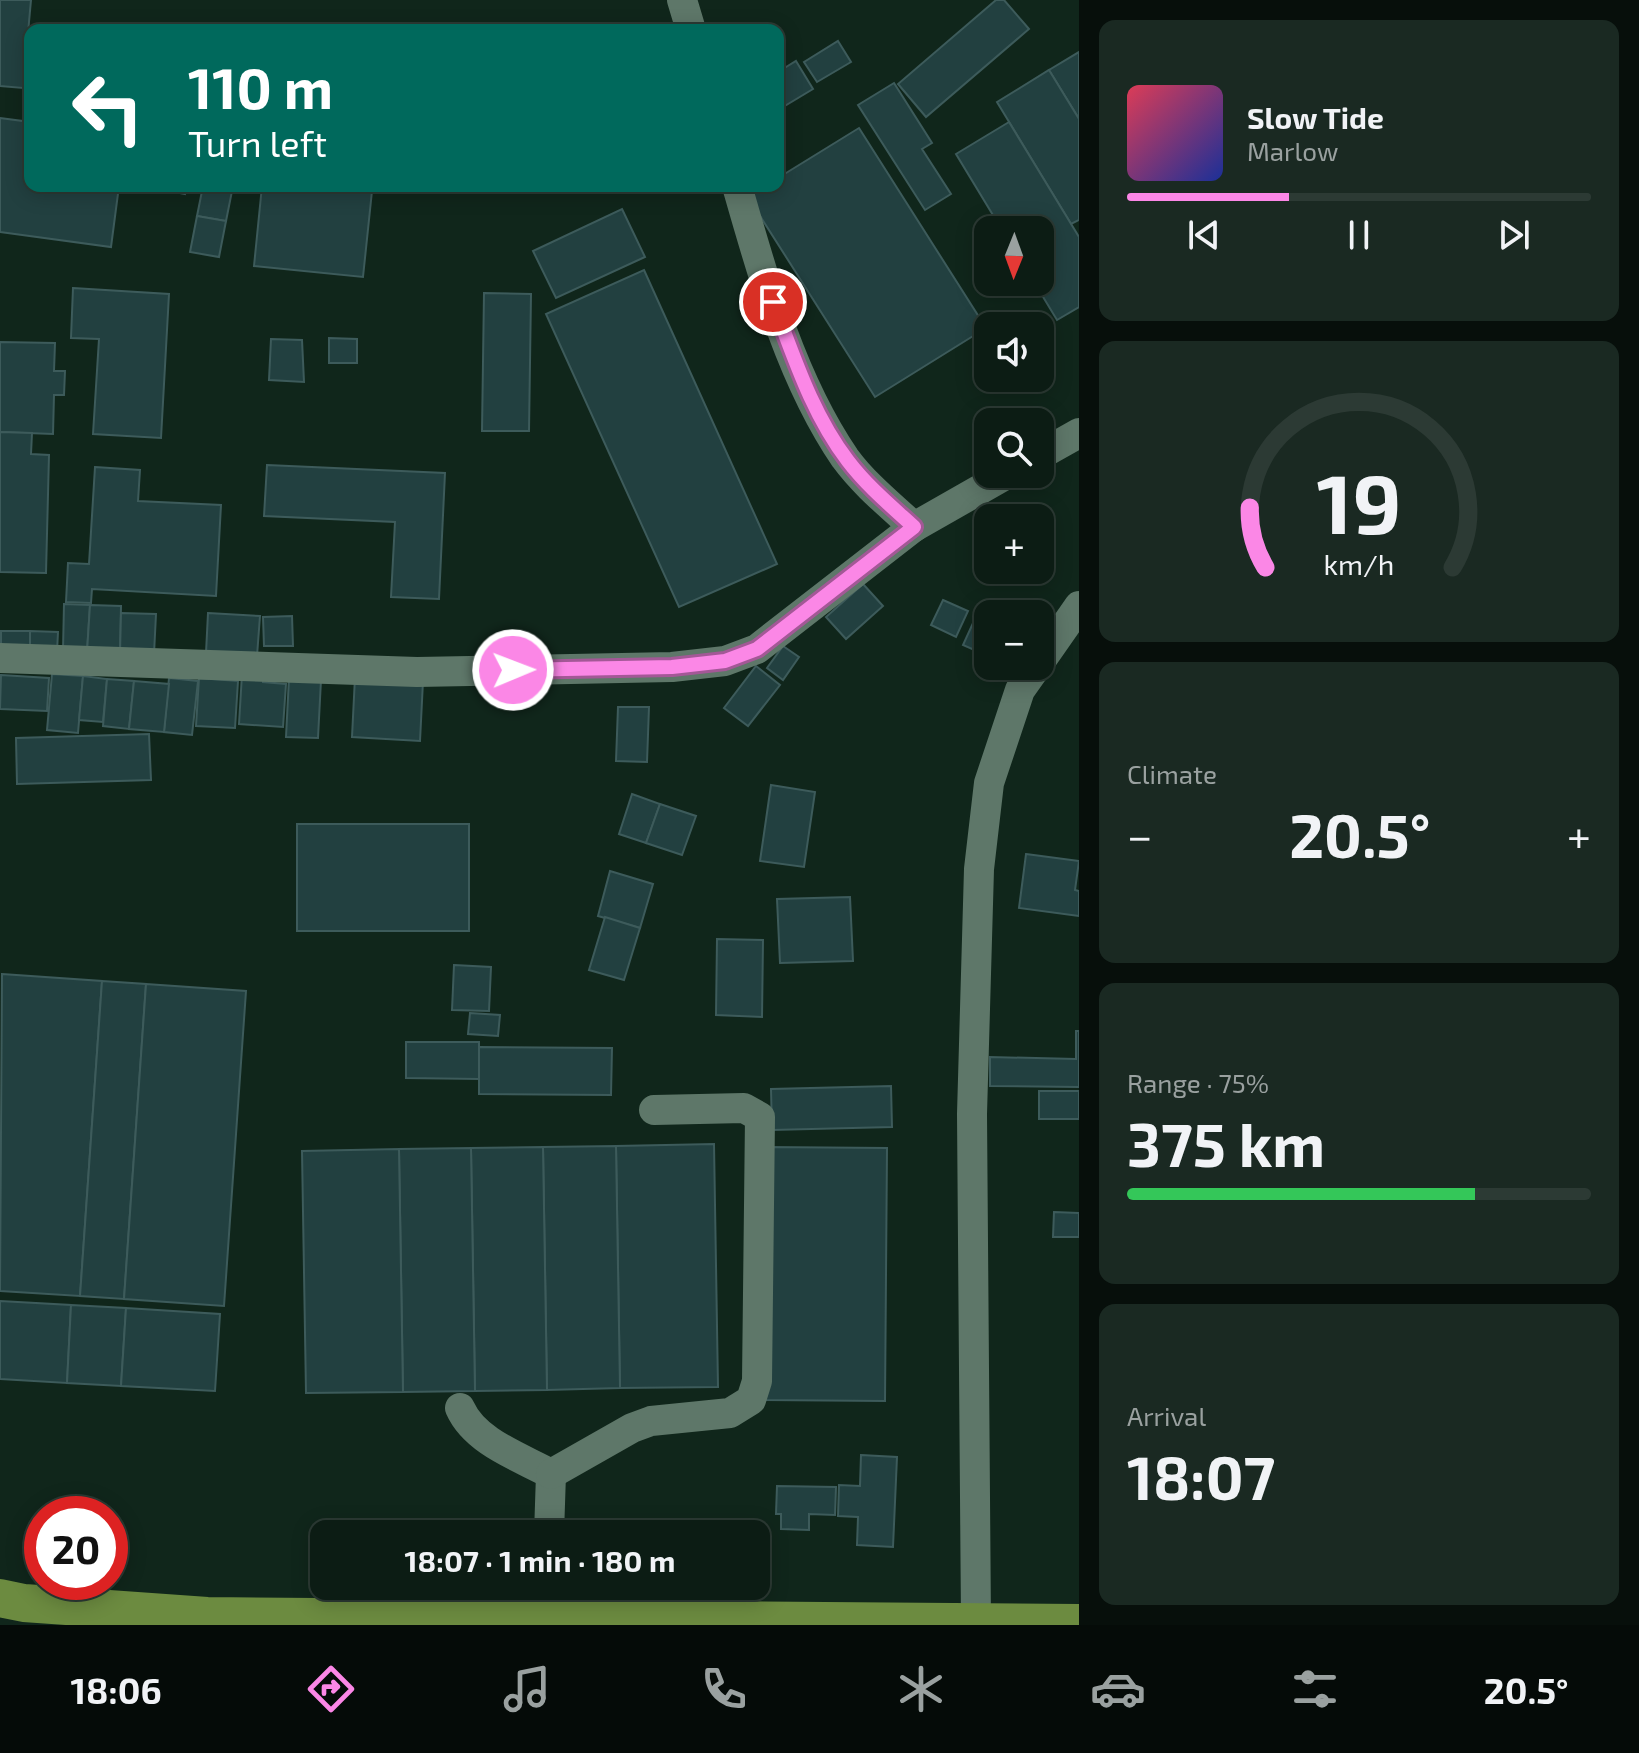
<!DOCTYPE html>
<meta charset="utf-8">
<style>
:root{--surface:#0c1c14;--page:#1a2922;--text:#f1f3f6;--muted:#9aa1a0;--line:#2c3a34;--accent:#fb87e6}
body{margin:0;font-family:"Exo 2",sans-serif;background:var(--page);color:var(--text);height:100vh;display:flex;flex-direction:column;font-size:30px;white-space:nowrap}
*{box-sizing:border-box;margin:0}
p{font-size:26px;color:var(--muted)}
.icon{flex:none;width:44px;height:44px;fill:none;stroke:currentColor;stroke-width:2;stroke-linecap:round;stroke-linejoin:round}
.map{position:relative;flex:1;overflow:hidden}
.sheet{display:flex;flex-direction:column;gap:20px;padding:20px;background:#070f0b;width:560px}
.sheet>*{flex:none}
.top-card{position:absolute;left:24px;top:24px;width:760px;height:168px;border-radius:16px;box-shadow:0 4px 20px #0003,0 0 0 2px var(--line);background:#00695c;color:#fff;overflow:hidden}
.needle{width:52px;rotate:181deg}
.controls{position:absolute;left:974px;top:216px;display:grid;gap:16px}
.controls a{display:grid;place-items:center;width:80px;height:80px;border-radius:16px;background:var(--surface);box-shadow:0 4px 20px #0003,0 0 0 2px var(--line);font-size:40px}
.speed{position:absolute;left:24px;top:1496px;display:flex;gap:16px;font-size:40px;font-weight:700;text-align:center}
.speed>*{display:grid;place-content:center;width:104px;height:104px;border-radius:50%;background:var(--surface);box-shadow:0 4px 20px #0003,0 0 0 2px var(--line);line-height:1}
.speed .limit{border:12px solid #d22;background:#fff;color:#111}
.pin{position:absolute;display:grid;place-items:center;width:68px;height:68px;color:#fff;margin:-34px;border:4px solid #fff;border-radius:50%;box-shadow:0 2px 8px #0007}
.me{position:absolute;width:88px;margin:-44px;rotate:89deg;stroke-linejoin:round;filter:drop-shadow(0 0 6px #0008)}
.turn{display:flex;align-items:center;gap:28px;height:168px;padding:0 32px;font-size:36px}
.turn .icon{width:104px;height:104px;stroke-width:2.5}
.turn b{display:block;font-size:56px;line-height:68px}
.big{font-size:60px;font-weight:700;line-height:1.1}
.sheet .widget{flex:1;display:flex;flex-direction:column;justify-content:center;gap:12px;min-width:0;padding:0 28px;border-radius:16px;background:var(--page)}
.sheet .dial{align-items:center;gap:0}
.dial svg{height:208px;overflow:visible;fill:none;stroke:var(--line);stroke-width:7;stroke-linecap:round;text-anchor:middle}
.dial text{fill:var(--text);stroke:none}
.song{display:flex;align-items:center;gap:24px}
.cover{width:96px;height:96px;border-radius:12px;background:linear-gradient(135deg,hsl(350 70% 55%),hsl(230 70% 35%))}
.played{height:8px;border-radius:4px;background:linear-gradient(90deg,var(--accent) 35%,var(--line) 35%)}
.keys{display:flex;justify-content:space-around;direction:ltr}
.heat{display:flex;justify-content:space-between;align-items:center;font-size:44px;direction:ltr}
.charge{height:12px;border-radius:6px;background:linear-gradient(90deg,#34c759 75%,var(--line) 0)}
.trip{position:absolute;left:310px;top:1520px;width:460px;height:80px;border-radius:16px;background:var(--surface);box-shadow:0 4px 20px #0003,0 0 0 2px var(--line);font-weight:700;line-height:80px;text-align:center}
.tab-bar{display:flex;height:128px;justify-content:space-around;align-items:center;background:#050b08;color:var(--muted)}
.tab-bar .icon{width:56px;height:56px}
.tab-bar .active{color:var(--accent)}
.tab-bar b{font-size:36px;color:var(--text)}
main{display:flex;flex:1;min-height:0}
.map>svg:first-child{display:block}
.building{fill:#224040;stroke:#3d5b5b;stroke-width:2}
.lines{fill:none;stroke-linecap:round;stroke-linejoin:round}
.minor{stroke:#5e7769;stroke-width:30}
.major{stroke:#6c8b40;stroke-width:38}
.route-casing{stroke:#a35896;stroke-width:20}
.route{stroke:#fb87e6;stroke-width:14}
</style>
<main>
<div class="map">
<svg width="1079" height="1625" viewBox="0 0 1079 1625">
<rect width="100%" height="100%" fill="#10261b"/>
<g class="building">
<polygon points="0,0 31,0 23,88 0,86"/>
<polygon points="996,0 1004,0 1029,29 926,117 898,84"/>
<polygon points="838,41 851,62 817,82 804,62"/>
<polygon points="1079,52 1079,119 1049,70"/>
<polygon points="796,61 813,89 778,110 778,72"/>
<polygon points="1049,70 1079,119 1079,220 1071,224 997,102"/>
<polygon points="894,83 932,143 922,149 951,194 925,210 858,105"/>
<polygon points="0,118 30,122 30,186 119,186 111,247 0,232"/>
<polygon points="1009,122 1079,237 1079,307 1057,320 1034,282 1040,282 1040,230 1002,230 956,154"/>
<polygon points="859,128 986,328 875,397 748,197 766,186 778,186 778,178"/>
<polygon points="156,186 187,186 185,194 155,188"/>
<polygon points="203,186 233,186 226,221 197,216"/>
<polygon points="262,186 347,186 347,188 372,191 363,277 254,266"/>
<polygon points="622,209 645,257 556,298 533,251"/>
<polygon points="197,216 226,221 219,257 190,252"/>
<polygon points="644,270 777,564 679,607 546,314"/>
<polygon points="73,288 169,294 161,438 93,434 99,339 71,338"/>
<polygon points="484,293 531,294 529,431 482,431"/>
<polygon points="329,338 357,339 357,363 329,363"/>
<polygon points="271,339 302,340 304,382 269,380"/>
<polygon points="0,342 55,343 54,371 65,371 64,395 54,395 53,434 0,432"/>
<polygon points="0,432 32,433 31,454 49,455 46,573 0,572"/>
<polygon points="267,465 445,473 439,599 391,597 395,522 264,516"/>
<polygon points="95,467 140,470 138,501 221,505 216,596 92,589 91,603 66,602 68,563 89,564"/>
<polygon points="863,584 883,606 846,639 826,617"/>
<polygon points="943,600 968,611 956,637 931,625"/>
<polygon points="64,604 90,605 87,652 63,650"/>
<polygon points="90,605 121,606 120,653 87,652"/>
<polygon points="978,612 988,617 988,656 963,645"/>
<polygon points="121,613 156,614 154,654 120,653"/>
<polygon points="208,613 260,616 257,656 206,653"/>
<polygon points="292,616 293,646 264,646 263,617"/>
<rect x="1" y="631" width="29" height="20"/>
<polygon points="30,631 58,632 57,652 30,651"/>
<polygon points="783,646 799,657 783,680 767,668"/>
<polygon points="756,666 780,685 748,726 724,708"/>
<polygon points="52,674 83,676 78,733 47,730"/>
<polygon points="242,674 263,676 263,682 286,684 283,727 239,724"/>
<polygon points="1,675 49,678 47,711 0,709"/>
<polygon points="83,676 107,679 103,722 79,720"/>
<polygon points="355,677 423,681 420,741 352,737"/>
<polygon points="169,678 198,681 192,735 164,732"/>
<polygon points="199,678 238,681 235,728 196,726"/>
<polygon points="289,678 321,680 318,738 286,737"/>
<polygon points="107,679 134,681 129,729 103,726"/>
<polygon points="134,681 169,684 164,732 129,729"/>
<polygon points="618,707 649,707 647,762 616,761"/>
<polygon points="149,734 151,780 17,784 16,738"/>
<polygon points="771,785 815,792 804,867 760,861"/>
<polygon points="632,794 660,804 646,843 619,834"/>
<polygon points="660,804 696,816 682,855 646,843"/>
<rect x="297" y="824" width="172" height="107"/>
<polygon points="1026,854 1079,861 1075,890 1079,891 1079,916 1019,908"/>
<polygon points="610,871 653,884 640,928 598,916"/>
<polygon points="850,897 853,961 780,963 777,899"/>
<polygon points="605,917 640,928 624,980 589,970"/>
<polygon points="717,939 763,940 762,1017 716,1015"/>
<polygon points="454,965 491,967 489,1011 452,1010"/>
<polygon points="2,974 102,981 80,1296 0,1291"/>
<polygon points="102,981 146,984 124,1299 80,1296"/>
<polygon points="146,984 246,991 224,1306 124,1299"/>
<polygon points="470,1013 500,1015 498,1036 468,1034"/>
<polygon points="1076,1031 1079,1031 1079,1087 990,1086 990,1057 1076,1059"/>
<polygon points="406,1042 479,1042 479,1079 406,1078"/>
<polygon points="479,1047 612,1048 611,1095 479,1094"/>
<polygon points="891,1086 892,1127 772,1130 771,1089"/>
<rect x="1039" y="1091" width="40" height="28"/>
<polygon points="714,1144 718,1387 620,1388 616,1146"/>
<polygon points="616,1146 620,1388 547,1390 543,1147"/>
<polygon points="543,1147 547,1390 475,1391 471,1148"/>
<polygon points="766,1147 887,1148 885,1401 764,1400"/>
<polygon points="471,1148 475,1391 403,1392 399,1149"/>
<polygon points="399,1149 403,1392 306,1393 302,1151"/>
<polygon points="1054,1212 1079,1213 1079,1237 1053,1237"/>
<polygon points="0,1301 71,1305 67,1383 0,1379"/>
<polygon points="71,1305 126,1308 121,1386 67,1383"/>
<polygon points="126,1308 220,1314 215,1391 121,1386"/>
<polygon points="861,1455 897,1457 893,1547 857,1545 858,1517 838,1516 839,1485 860,1486"/>
<polygon points="777,1486 836,1487 835,1515 809,1514 809,1530 781,1529 781,1514 776,1514"/>
</g>
<g class="lines">
<g class="minor">
<polyline points="682,0 691,30"/>
<path d="M737,186c26,91 54,193 108,272 19,26 45,47 69,69"/>
<polyline points="1040,455 1079,433"/>
<polyline points="0,658 417,672 672,667 725,661 757,649 914,527 1007,474"/>
<polyline points="1040,662 1079,606"/>
<path d="M460,1408c15,34 60,49 91,66l-2,60"/>
<polyline points="551,1474 632,1428 651,1421 730,1413 751,1400 757,1381 760,1117 744,1108 654,1110"/>
<polyline points="546,1621 547,1586"/>
<polyline points="976,1623 972,1114 979,869 989,783 1020,690 1037,666"/>
</g>
<polyline class="major" points="0,1598 24,1603 207,1616 1079,1623"/>
</g>
<g class="lines">
<g class="route-casing">
<path id="route" d="M513,670l159,-3 53,-6 32,-12 157,-122c-23,-21 -47,-41 -66,-66 -36,-47 -54,-104 -75,-159"/>
</g>
<use href="#route" class="route"/>
</g>
</svg>
<div class="controls">
<a><svg class="needle" viewBox="-14 -14 28 28"><path d="M0-13l5 13h-10z" fill="#e53935"/><path d="M0 13l5-13h-10z" fill="#9aa1a0"/></svg></a>
<a><svg class="icon" aria-label="sound" viewBox="0 0 24 24"><path d="M4 9h4l5-4v14l-5-4H4zM17 9q2 3 0 6"/></svg></a>
<a><svg class="icon" aria-label="search" viewBox="0 0 24 24"><circle cx="10" cy="10" r="6"/><path d="M15 15l6 6"/></svg></a>
<a>+</a>
<a>−</a>
</div>
<div class="speed"><div class="limit">20</div></div>
<div class="pin" style="left:773px;top:302px;background:#d93025"><svg class="icon" aria-label="arrive" viewBox="0 0 24 24"><path d="M6 21V4h12l-3 4 3 4H6"/></svg></div>
<svg class="me" style="left:513px;top:670px" viewBox="-20 -20 40 40"><circle r="17" fill="#fb87e6" stroke="#fff" stroke-width="3"/><path d="M0-11L8 9 0 5-8 9z" fill="#fff"/></svg>
<div class="trip">18:07 · 1 min · 180 m</div>
<div class="top-card">
<div class="turn"><svg class="icon" aria-label="left" viewBox="0 0 24 24"><path d="M17 20v-9H6M10 6l-5 5 5 5"/></svg><div><b>110 m</b>Turn left</div></div>
</div>
</div>
<section class="sheet">
<div class="widget">
<div class="song"><i class="cover"></i><div><b>Slow Tide</b><p>Marlow</p></div></div>
<div class="played"></div>
<div class="keys"><svg class="icon" aria-label="previous" viewBox="0 0 24 24"><path d="M18 5L8 12l10 7zM5 5v14"/></svg><svg class="icon" aria-label="pause" viewBox="0 0 24 24"><path d="M8 5v14M16 5v14"/></svg><svg class="icon" aria-label="next" viewBox="0 0 24 24"><path d="M6 5l10 7-10 7zM19 5v14"/></svg></div>
</div>
<div class="widget dial"><svg viewBox="0 0 100 80">
<path d="M14 69A42 42 0 1 1 86 69"/>
<path d="M14 69A42 42 0 0 1 8 46" stroke="#fb87e6"/>
<text x="50" y="56" font-size="32" font-weight="700">19</text>
<text x="50" y="72" font-size="11">km/h</text>
</svg></div>
<div class="widget"><p>Climate</p>
<div class="heat"><a>−</a><b class="big">20.5°</b><a>+</a></div>
</div>
<div class="widget"><p>Range · 75%</p><b class="big">375 km</b><div class="charge"></div></div>
<div class="widget"><p>Arrival</p><b class="big">18:07</b></div>
</section>
</main>
<nav class="tab-bar">
<b>18:06</b>
<svg class="icon active" aria-label="directions" viewBox="0 0 24 24"><path d="M12 3l9 9-9 9-9-9zM9 14v-3h6M13 9l2 2-2 2"/></svg>
<svg class="icon" aria-label="music" viewBox="0 0 24 24"><path d="M9 18V5l10-2v13"/><circle cx="6" cy="18" r="3"/><circle cx="16" cy="16" r="3"/></svg>
<svg class="icon" aria-label="phone" viewBox="0 0 24 24"><path d="M5 4h4l2 5-3 2q2 4 5 5l2-3 5 2v4C11 20 4 13 5 4z"/></svg>
<svg class="icon" aria-label="climate" viewBox="0 0 24 24"><path d="M12 3v18M4 7l16 10M4 17L20 7"/></svg>
<svg class="icon" aria-label="car" viewBox="0 0 24 24"><path d="M5 17H2v-5l4-1 3-4h7l3 4 3 1v5h-3M9 17h6M6 11h13"/><circle cx="7" cy="17" r="2"/><circle cx="17" cy="17" r="2"/></svg>
<svg class="icon" aria-label="filters" viewBox="0 0 24 24"><path d="M4 7h16M4 17h16"/><circle cx="9" cy="7" r="2"/><circle cx="15" cy="17" r="2"/></svg>
<b>20.5°</b>
</nav>
